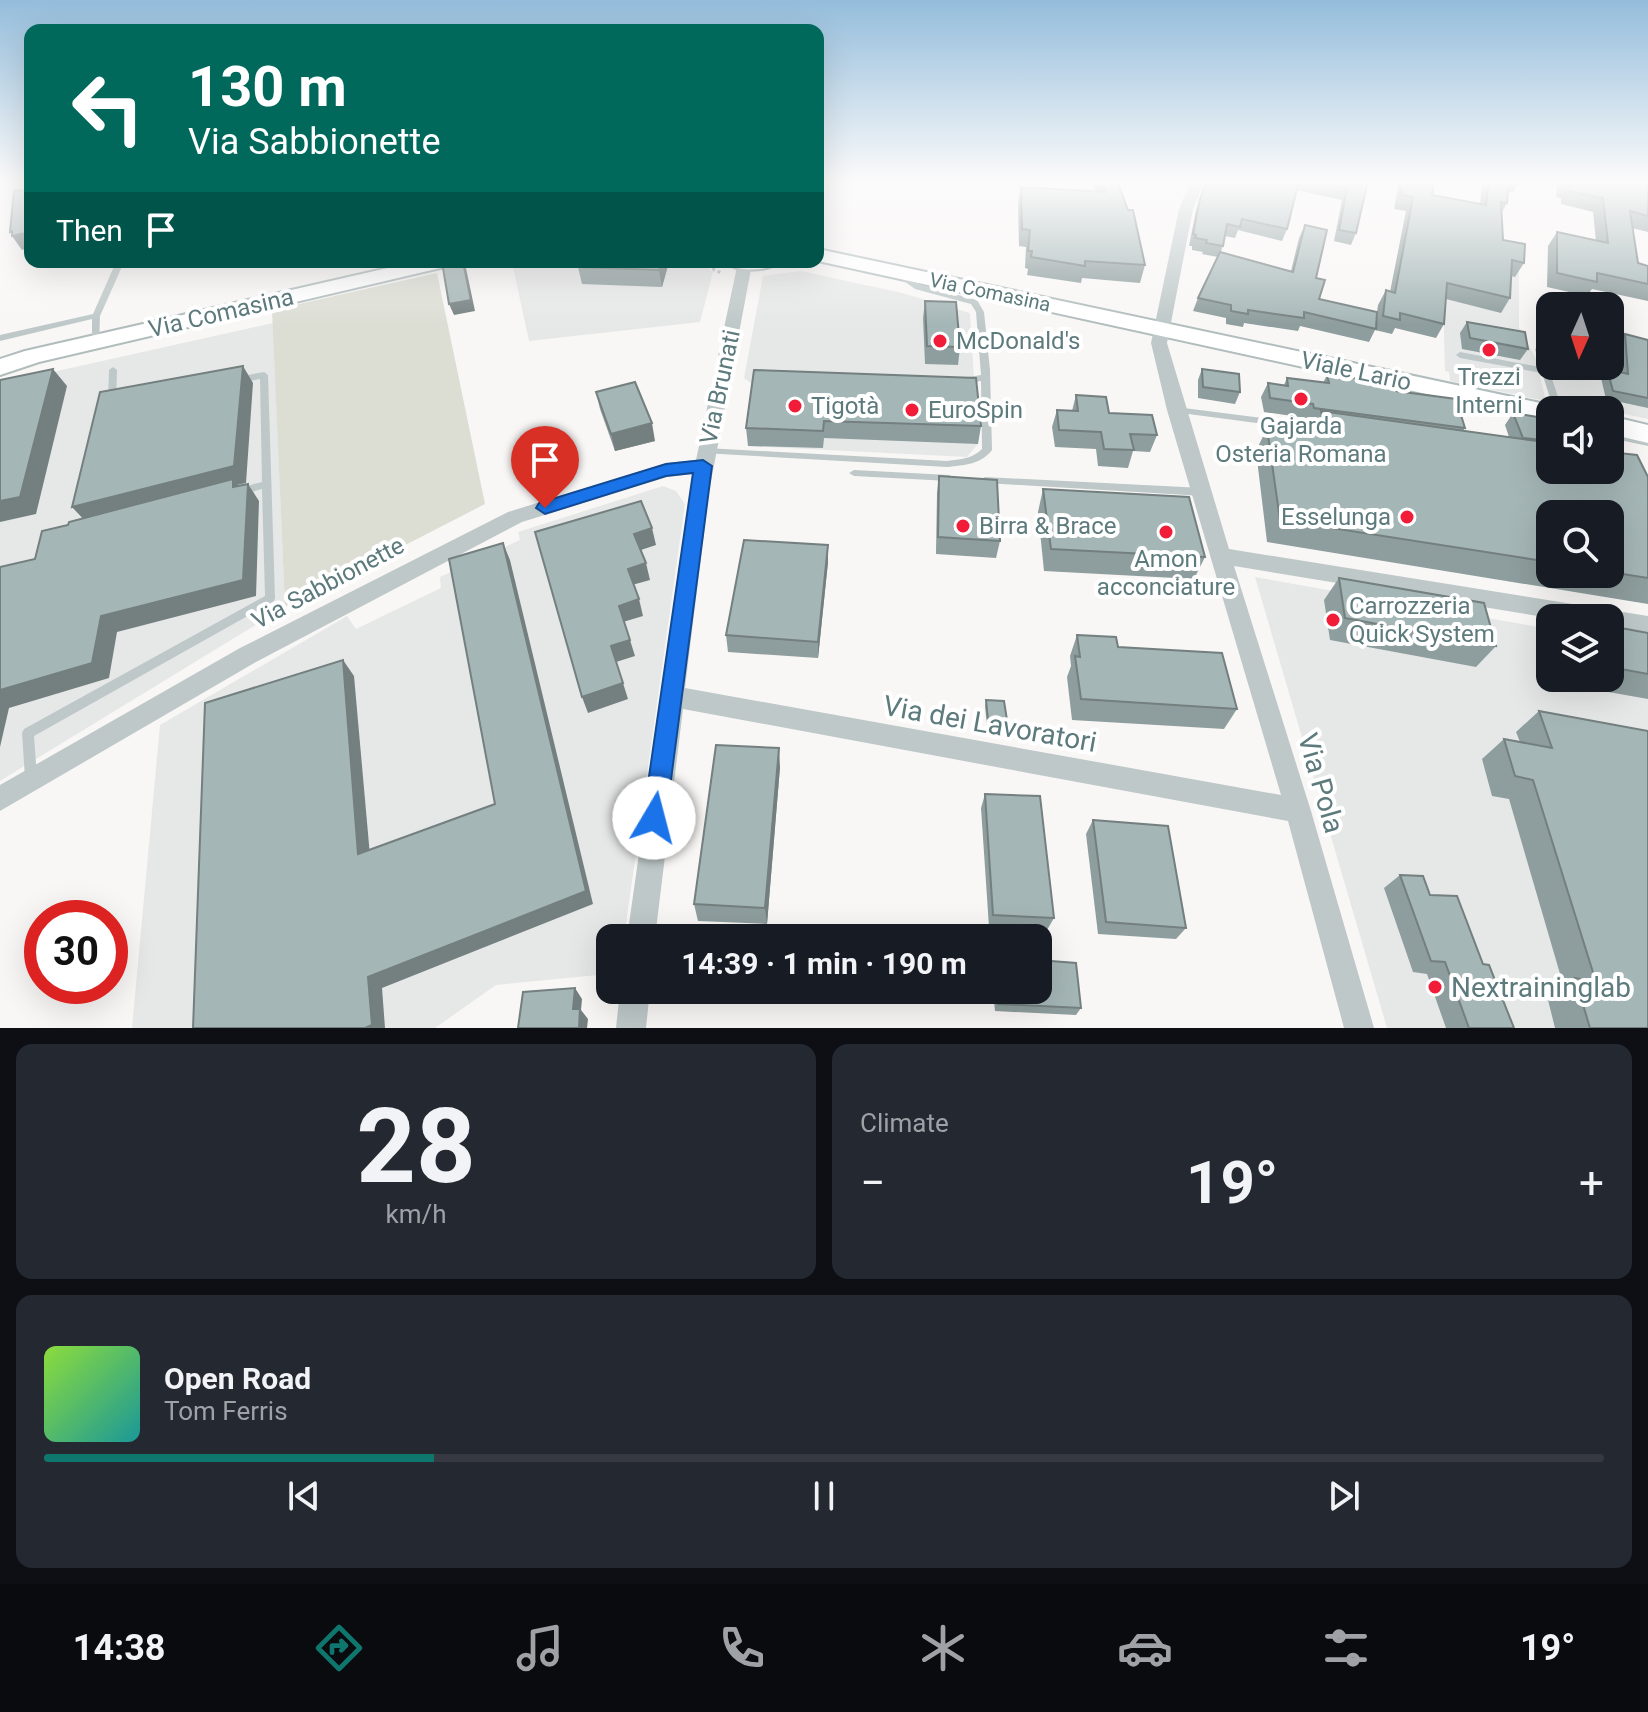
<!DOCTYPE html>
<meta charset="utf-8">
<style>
:root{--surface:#171b24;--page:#242831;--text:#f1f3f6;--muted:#9ea1a6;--line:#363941;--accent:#0f766e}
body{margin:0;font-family:Roboto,sans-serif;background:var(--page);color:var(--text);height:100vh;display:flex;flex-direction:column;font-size:30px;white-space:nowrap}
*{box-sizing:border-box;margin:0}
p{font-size:26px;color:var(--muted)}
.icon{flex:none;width:44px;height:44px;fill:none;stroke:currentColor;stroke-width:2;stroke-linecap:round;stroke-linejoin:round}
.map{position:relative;height:1028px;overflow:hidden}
.details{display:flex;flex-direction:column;gap:16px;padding:16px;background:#0d0f14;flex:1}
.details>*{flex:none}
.hud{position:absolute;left:24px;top:24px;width:800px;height:244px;border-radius:16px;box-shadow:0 8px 32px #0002;background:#00695c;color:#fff;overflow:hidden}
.needle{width:52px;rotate:183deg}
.tools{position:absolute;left:1536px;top:292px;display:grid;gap:16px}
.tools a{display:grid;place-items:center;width:88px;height:88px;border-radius:16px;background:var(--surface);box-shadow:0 8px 32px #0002;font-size:40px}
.speed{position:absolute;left:24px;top:900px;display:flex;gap:16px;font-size:40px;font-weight:700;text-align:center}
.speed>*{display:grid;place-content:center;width:104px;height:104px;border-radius:50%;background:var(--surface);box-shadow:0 8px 32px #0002;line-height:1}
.speed .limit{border:12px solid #d22;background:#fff;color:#111}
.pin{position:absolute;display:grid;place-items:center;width:68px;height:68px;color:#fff;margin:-82px -34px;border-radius:50% 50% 50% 0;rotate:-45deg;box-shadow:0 0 8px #0007}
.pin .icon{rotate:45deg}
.me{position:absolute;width:88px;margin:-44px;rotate:8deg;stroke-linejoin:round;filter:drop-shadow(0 0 6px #0008)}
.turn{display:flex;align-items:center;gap:28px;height:168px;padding:0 32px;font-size:36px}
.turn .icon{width:104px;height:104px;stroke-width:2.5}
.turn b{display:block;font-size:56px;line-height:68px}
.then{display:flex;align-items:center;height:76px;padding:0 32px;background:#0003;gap:16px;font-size:30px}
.big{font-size:60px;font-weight:700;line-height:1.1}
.details .widget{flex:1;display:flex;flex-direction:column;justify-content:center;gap:12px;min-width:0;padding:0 28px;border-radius:16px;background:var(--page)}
.details .dial{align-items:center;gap:0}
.dial b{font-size:104px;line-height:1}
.song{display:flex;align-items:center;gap:24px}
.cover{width:96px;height:96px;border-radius:12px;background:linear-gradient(135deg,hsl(90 70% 55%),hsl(180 70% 35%))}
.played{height:8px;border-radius:4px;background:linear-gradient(90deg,var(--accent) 25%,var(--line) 25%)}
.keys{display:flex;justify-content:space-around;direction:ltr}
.heat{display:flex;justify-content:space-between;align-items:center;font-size:44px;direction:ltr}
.details .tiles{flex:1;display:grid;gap:16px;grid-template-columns:1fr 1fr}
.widget:last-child{grid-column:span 2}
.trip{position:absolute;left:596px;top:924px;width:456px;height:80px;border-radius:16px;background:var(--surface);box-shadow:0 8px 32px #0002;font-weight:700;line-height:80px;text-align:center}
.menu{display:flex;height:128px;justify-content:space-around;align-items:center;background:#090b0e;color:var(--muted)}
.menu .icon{width:56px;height:56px}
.menu .current{color:var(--accent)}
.menu b{font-size:36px;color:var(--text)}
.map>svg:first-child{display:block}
.built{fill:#e6e8e7}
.green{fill:#dcded4}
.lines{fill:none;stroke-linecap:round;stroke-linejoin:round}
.secondary-casing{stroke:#b1bcbd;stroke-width:4}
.path{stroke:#b9c0c0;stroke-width:3;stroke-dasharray:3 3;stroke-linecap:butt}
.lane{fill:#bec8c8;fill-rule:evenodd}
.street{fill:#bec8c8;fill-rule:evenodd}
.secondary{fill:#fff;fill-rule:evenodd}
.wall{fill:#8e9d9d;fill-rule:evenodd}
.shaded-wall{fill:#747f7f}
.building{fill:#a5b6b6;stroke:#747f7f;stroke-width:2}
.route{fill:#1a73e8;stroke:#114b97;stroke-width:2}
.poi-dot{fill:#f11d38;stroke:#fff;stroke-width:3}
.labels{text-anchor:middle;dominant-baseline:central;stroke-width:8;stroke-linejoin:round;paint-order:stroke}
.far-street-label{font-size:20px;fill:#5d7a7d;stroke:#fff}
.street-label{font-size:24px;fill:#5d7a7d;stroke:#fff}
.poi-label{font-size:24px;fill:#5d7a7d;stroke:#fff;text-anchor:start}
.near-street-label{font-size:28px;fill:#5d7a7d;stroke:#fff}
.near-poi-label{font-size:28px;fill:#5d7a7d;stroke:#fff;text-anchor:start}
</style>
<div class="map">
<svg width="1648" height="1028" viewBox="0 0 1648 1028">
<rect width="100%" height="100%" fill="#f9f7f6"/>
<g class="built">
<polygon points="1519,256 1519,327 1536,359 1546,401 1450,381 1449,372 1445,371 1443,299"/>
<polygon points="512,262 700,262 713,272 700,322 529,341"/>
<polygon points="801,271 902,293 970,313 978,444 967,457 748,446 756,387 744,378 763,276"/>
<polygon points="273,323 285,607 0,781 0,389 39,375"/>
<polygon points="1547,352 1550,353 1550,366 1602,366 1648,377 1648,419 1558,400"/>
<polygon points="663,486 676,491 685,504 624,938 610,938 610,953 602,955 598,975 496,985 435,1028 132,1028 160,725 347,616 356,629 441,588 440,577 520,540 518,532"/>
<polygon points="1255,577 1550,629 1550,678 1610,678 1648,646 1648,1028 1387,1028"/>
</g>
<polygon class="green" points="437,273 485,504 285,607 272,310"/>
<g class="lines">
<g class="secondary-casing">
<g id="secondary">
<polygon points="818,249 1550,405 1561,410 1550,410 1550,421 818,261"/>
<polygon points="414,262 453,262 449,266 39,362 0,375 0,359 25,351"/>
<path d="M725,262h54c-11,10 -43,10 -54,0z"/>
<polygon points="1610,416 1648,425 1648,443 1610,434"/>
</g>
</g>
<g class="path">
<polyline points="712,262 714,270 722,273"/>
<polyline points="793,262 811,264"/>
</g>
<g class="lane">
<polygon points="116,262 124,262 100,316 99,344 93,344 92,342 92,319 0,341 0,335 93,314"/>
<path d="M897,272h6l18,13 56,15 7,12 6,58 2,80c-12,15 -28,15 -45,17l-244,-14 -2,-2 5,-3 241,13c14,-2 25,-2 35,-12l-1,-68 -19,3 -4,-3 4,-3 19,-3 -5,-63 -5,-8 -56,-15 -18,-13z"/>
<polygon points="1539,346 1543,349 1562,410 1554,410 1542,373 1460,358 1456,355 1460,352 1540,367 1535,349"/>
<polygon points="113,367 117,370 116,402 112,405 108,402 109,370"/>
<polygon points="264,372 268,375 275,598 274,601 34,736 37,778 35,782 31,784 27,782 25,778 22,733 24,729 265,596 262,489 238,496 233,492 235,489 262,482 260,379 237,383 233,380 237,377"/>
<polygon points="1176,407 1294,422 1299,425 1294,428 1173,412 1172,410 1173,408"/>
<polygon points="1610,432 1648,440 1648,446 1610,438"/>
<polygon points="854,470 949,475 954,478 949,481 854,476 849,473"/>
<polygon points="985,477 1203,488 1208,492 1203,496 985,483 980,480"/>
</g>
<g class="street">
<polygon points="1191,181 1205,181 1193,209 1167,343 1229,549 1648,616 1648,634 1610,628 1610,618 1550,618 1234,566 1311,811 1374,1028 1344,1028 1288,821 683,709 655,938 627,938 693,474 667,477 522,522 256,662 0,811 0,785 240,648 508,512 666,463 696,460 738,262 752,264 709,492 685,688 1281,795 1167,410 1151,343 1179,209"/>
<polygon points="620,990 650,990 646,1028 616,1028"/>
</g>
<use href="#secondary" class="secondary"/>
</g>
<g class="wall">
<polygon points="1091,181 1117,181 1145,265 1140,283 1082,278 1081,283 1027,275 1028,269 1025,268 1026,247 1019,246 1018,204 1021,187 1095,191"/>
<polygon points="1207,181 1368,181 1356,233 1351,245 1334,241 1342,200 1297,190 1287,229 1282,241 1238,230 1235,238 1225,236 1221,252 1291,271 1299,238 1305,225 1316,278 1319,299 1377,312 1378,305 1386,290 1390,292 1406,211 1394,209 1399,181 1434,181 1432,195 1480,204 1482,186 1463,182 1463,181 1520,181 1513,192 1508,191 1507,203 1502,212 1503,240 1524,263 1515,277 1511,276 1510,298 1501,313 1446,299 1444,324 1436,338 1395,328 1392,334 1375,330 1369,342 1300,326 1298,331 1244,323 1243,327 1226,324 1226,318 1193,311 1198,298 1218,257 1202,254 1203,252 1192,250 1192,246 1189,246 1196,210"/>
<polygon points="1530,181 1648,181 1648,232 1632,228 1638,263 1648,266 1648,301 1592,289 1587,296 1547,287 1548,246 1557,232 1596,241 1593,212 1561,204 1561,198 1556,197 1557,186"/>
<polygon points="669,262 662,287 582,284 578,267"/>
<polygon points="925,301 960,347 958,365 925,364 923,318"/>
<polygon points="1467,322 1528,349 1520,360 1462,349 1460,333"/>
<polygon points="1625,334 1648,340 1648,408 1606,399 1601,378 1607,369 1620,372 1618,343"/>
<polygon points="1202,369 1240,392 1235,404 1198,398 1198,380"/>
<polygon points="754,370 981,426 978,444 824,438 823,448 748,446 746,428"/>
<path d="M1327,375l69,16 69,37 -2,3 46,6 -4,-12 8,-12 36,6 1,51 98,7v127l-381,-62 -11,-91 11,-23 13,2 4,-8 28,4 2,-4 -8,-1v-3l-42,-6 -3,-15 7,-14 16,2 3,-7 36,5zM1550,514h60v60h-60z"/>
<polygon points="596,392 655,441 615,451 600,409"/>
<polygon points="1076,395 1109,413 1157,435 1150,452 1133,451 1128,468 1098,466 1096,449 1055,447 1052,427 1057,410 1072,411"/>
<polygon points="939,476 1000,541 996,558 936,554 937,493"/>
<polygon points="1043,489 1205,557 1194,579 1044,571 1038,512"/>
<polygon points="828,545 828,562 818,658 728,652 726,635"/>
<polygon points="1339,578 1496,646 1476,667 1330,640 1324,600"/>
<polygon points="1610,626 1648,633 1648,699 1563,684 1561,678 1610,678"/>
<polygon points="1077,635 1118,647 1237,709 1224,729 1072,720 1067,677 1071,666 1070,656"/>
<polygon points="986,700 1007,720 1006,725 987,725 985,706"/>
<polygon points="1539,711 1648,1028 1555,1028 1546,992 1563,984 1509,799 1492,796 1482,759 1504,739 1520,742 1516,732"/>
<polygon points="780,767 767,924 698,921 694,904"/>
<polygon points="985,794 1054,918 1047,930 989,927 981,808"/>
<polygon points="1093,820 1186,928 1176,939 1098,934 1086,834"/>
<polygon points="1400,875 1430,895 1483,964 1514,1028 1446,1028 1427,974 1413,972 1384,888"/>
<polygon points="993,990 1038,990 1081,1008 1076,1015 995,1011"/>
</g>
<g class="shaded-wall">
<polygon points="12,231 30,232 30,248 22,250 12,236 13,236 10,232"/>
<polygon points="463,262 466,268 475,311 454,315 449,304"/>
<polygon points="662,262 669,262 662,287 659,270"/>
<polygon points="243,366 253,383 246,483 237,485 245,497 88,524 72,507"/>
<polygon points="53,369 67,386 36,514 0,522 0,501"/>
<polygon points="652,423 655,441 615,451 611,434"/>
<polygon points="248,484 259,501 256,596 117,632 109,678 9,708 0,747 0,690"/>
<polygon points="652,528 656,545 638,551 634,534"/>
<polygon points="503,543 510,560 593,904 382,988 385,1028 365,1028 368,977 586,891"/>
<polygon points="828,545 828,562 818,658 818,642"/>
<polygon points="646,563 650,580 632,585 628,569"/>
<polygon points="639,599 643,616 623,622 619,606"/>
<polygon points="630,640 635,656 616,662 611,646"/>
<polygon points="343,660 354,676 371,867 358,854"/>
<polygon points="623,683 628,699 588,713 582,697"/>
<polygon points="779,748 780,767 767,924 765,908"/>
<polygon points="575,988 582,999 581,1010 588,1019 587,1028 579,1028 573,1009"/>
</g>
<g class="building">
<polygon points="1101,181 1117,181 1128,210 1133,210 1145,265 1085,261 1085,266 1031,257 1032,251 1028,251 1030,230 1022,229 1021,187 1105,192"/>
<polygon points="1207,181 1299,181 1287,229 1242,219 1240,227 1227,224 1223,246 1206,243 1207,240 1195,238 1196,235 1193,234 1200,199"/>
<polygon points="1313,181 1368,181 1356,233 1339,230 1347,188"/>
<polygon points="1403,181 1434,181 1432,195 1486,205 1489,181 1509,181 1507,203 1501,202 1503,240 1525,244 1524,263 1512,260 1510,298 1447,283 1444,324 1400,313 1400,320 1383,316 1386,290 1395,293 1413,197 1401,195"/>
<polygon points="1565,181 1648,181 1648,216 1630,211 1638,263 1648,266 1648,284 1597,273 1597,282 1557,273 1557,232 1608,243 1603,198 1569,191 1570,185 1565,184"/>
<polygon points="14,190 30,191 30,232 12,236 12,231 10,232"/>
<polygon points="1305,225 1327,230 1316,278 1325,280 1319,299 1377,312 1376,329 1304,312 1304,318 1248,310 1248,314 1231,311 1231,305 1198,298 1220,252 1293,272"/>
<polygon points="442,262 463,262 471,300 449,304"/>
<polygon points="580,262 662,262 659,270 578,267"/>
<polygon points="925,301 956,302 960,347 927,346"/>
<polygon points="1467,322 1525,332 1528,349 1470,338"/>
<polygon points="1625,334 1648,340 1648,398 1613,391 1607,369 1628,374"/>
<polygon points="243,366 234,466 72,507 100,392"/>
<polygon points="53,369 20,497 0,501 0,380"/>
<polygon points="1202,369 1239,374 1240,392 1203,387"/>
<polygon points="754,370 976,378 981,426 824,421 823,431 746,428"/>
<polygon points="1327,375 1394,383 1396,391 1456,399 1465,428 1314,408 1313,404 1270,398 1268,383 1288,386 1287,378 1329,383"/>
<polygon points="635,382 652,423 611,434 596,392"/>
<polygon points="1076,395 1106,397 1109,413 1152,415 1157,435 1130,434 1134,450 1104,449 1101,432 1059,430 1057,410 1078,411"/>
<polygon points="1321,411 1537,441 1536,439 1550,441 1550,470 1610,470 1610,452 1637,455 1648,477 1648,578 1610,572 1610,514 1550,514 1550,562 1280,520 1267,428 1285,431 1284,422 1324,428"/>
<polygon points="1513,413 1549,419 1550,422 1550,441 1523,438"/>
<polygon points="939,476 997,480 1000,541 938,537"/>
<polygon points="233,479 233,487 248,484 243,580 101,616 92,663 0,690 0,567 35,559 42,531 68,525 69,522"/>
<polygon points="1043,489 1189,497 1205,557 1051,549"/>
<polygon points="641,501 652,528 634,534 646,563 628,569 639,599 619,606 630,640 611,646 623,683 582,697 535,532"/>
<polygon points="744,540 828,545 818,642 726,635"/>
<polygon points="503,543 586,891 368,977 372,1025 365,1028 193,1028 205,703 343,660 358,854 495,804 449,559"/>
<polygon points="1339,578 1484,603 1496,646 1345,618"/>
<polygon points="1610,626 1648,633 1648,674 1610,667"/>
<polygon points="1077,635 1116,637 1118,647 1222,653 1237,709 1081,699 1075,656 1080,657"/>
<polygon points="986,700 1004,701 1007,720 988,720"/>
<polygon points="1539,711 1648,731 1648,1028 1590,1028 1575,978 1596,982 1533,780 1515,776 1504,739 1552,748"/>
<polygon points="716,745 779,748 765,908 694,904"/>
<polygon points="985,794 1040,796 1054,918 993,915"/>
<polygon points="1093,820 1168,826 1186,928 1106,922"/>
<polygon points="1400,875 1423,876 1430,895 1457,896 1483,964 1489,965 1514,1028 1469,1028 1445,962 1431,961"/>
<polygon points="1038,960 1076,963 1081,1008 998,1004 997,990 1038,990"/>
<polygon points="575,988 573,1009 580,1009 579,1028 518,1028 523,992"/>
</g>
<linearGradient id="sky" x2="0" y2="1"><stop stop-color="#94bddb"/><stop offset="0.56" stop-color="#fcfbfb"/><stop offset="1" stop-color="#fcfbfb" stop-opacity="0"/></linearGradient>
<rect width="1648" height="325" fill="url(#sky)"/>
<polygon class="route" points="703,460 712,466 666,818 663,826 654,829 646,826 643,818 693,473 666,476 545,514 536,508 539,503 666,464"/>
<g class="poi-dot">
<circle cx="940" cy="341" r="8"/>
<circle cx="1489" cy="350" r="8"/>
<circle cx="1301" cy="399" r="8"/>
<circle cx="795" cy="406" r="8"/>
<circle cx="912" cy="410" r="8"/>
<circle cx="1407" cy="517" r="8"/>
<circle cx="963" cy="526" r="8"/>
<circle cx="1166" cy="532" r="8"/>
<circle cx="1333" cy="620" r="8"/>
<circle cx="1435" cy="987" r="8"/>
</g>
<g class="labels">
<g class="far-street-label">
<text transform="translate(990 292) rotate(12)">Via Comasina</text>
</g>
<g class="street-label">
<text transform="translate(221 313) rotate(-13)">Via Comasina</text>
<text transform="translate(1356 371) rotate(12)">Viale Lario</text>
<text transform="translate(720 387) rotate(-78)">Via Brunati</text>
<text transform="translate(328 583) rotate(-28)">Via Sabbionette</text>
</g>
<g class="poi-label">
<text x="956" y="341">McDonald's</text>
<text x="1489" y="377" text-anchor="middle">Trezzi<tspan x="1489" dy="28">Interni</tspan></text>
<text x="811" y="406">Tigotà</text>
<text x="928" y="410">EuroSpin</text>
<text x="1301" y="426" text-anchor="middle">Gajarda<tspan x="1301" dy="28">Osteria Romana</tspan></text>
<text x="1391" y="517" text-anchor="end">Esselunga</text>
<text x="979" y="526">Birra &amp; Brace</text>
<text x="1166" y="559" text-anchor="middle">Amon<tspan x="1166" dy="28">acconciature</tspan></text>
<text x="1349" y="606">Carrozzeria<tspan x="1349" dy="28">Quick System</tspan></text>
</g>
<g class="near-street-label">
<text transform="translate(990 724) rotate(10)">Via dei Lavoratori</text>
<text transform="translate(1321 783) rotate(74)">Via Pola</text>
</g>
<g class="near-poi-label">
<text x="1451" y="987">Nextraininglab</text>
</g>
</g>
</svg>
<div class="tools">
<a><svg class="needle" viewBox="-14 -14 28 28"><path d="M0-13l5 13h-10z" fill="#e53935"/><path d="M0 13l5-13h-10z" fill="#9ea1a6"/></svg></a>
<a><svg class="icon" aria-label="sound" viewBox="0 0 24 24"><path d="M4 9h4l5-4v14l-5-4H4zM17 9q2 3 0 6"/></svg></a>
<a><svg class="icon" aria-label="search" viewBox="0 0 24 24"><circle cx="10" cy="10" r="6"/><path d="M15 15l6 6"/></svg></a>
<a><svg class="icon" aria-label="layers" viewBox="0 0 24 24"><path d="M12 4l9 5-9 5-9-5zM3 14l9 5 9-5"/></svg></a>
</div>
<div class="speed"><div class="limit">30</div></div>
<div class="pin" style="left:545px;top:508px;background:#d93025"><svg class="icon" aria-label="arrive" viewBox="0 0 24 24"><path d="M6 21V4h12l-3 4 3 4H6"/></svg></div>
<svg class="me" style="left:654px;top:818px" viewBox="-20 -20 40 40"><circle r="19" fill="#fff"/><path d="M0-13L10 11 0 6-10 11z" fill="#1a73e8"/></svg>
<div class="trip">14:39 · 1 min · 190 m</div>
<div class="hud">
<div class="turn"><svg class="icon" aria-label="left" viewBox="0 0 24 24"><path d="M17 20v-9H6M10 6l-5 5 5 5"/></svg><div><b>130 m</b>Via Sabbionette</div></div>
<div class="then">Then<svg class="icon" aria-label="arrive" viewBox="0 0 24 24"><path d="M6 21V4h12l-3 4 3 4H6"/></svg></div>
</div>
</div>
<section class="details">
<div class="tiles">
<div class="widget dial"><b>28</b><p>km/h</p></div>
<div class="widget"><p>Climate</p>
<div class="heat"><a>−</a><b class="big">19°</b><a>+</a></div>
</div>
<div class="widget">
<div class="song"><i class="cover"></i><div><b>Open Road</b><p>Tom Ferris</p></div></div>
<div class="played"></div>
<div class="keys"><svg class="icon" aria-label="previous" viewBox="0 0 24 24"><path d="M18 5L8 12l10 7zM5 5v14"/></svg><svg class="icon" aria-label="pause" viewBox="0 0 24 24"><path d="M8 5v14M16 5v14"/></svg><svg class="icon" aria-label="next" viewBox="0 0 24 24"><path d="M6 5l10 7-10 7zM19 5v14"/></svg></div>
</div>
</div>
</section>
<nav class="menu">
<b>14:38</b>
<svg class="icon current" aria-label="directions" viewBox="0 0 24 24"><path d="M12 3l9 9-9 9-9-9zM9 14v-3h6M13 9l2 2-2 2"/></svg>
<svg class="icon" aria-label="music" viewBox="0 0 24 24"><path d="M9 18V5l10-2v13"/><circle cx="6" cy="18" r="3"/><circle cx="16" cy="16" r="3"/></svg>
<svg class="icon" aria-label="phone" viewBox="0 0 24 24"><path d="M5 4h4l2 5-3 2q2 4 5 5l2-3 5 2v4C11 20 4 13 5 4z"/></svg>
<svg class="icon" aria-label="climate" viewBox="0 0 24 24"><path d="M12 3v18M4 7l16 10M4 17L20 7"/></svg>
<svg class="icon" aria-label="car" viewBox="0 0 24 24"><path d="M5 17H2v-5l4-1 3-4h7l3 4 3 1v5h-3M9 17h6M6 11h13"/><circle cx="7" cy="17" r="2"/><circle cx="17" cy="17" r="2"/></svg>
<svg class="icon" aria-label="filters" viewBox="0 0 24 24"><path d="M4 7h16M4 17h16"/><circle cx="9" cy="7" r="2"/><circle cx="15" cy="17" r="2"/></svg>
<b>19°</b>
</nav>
